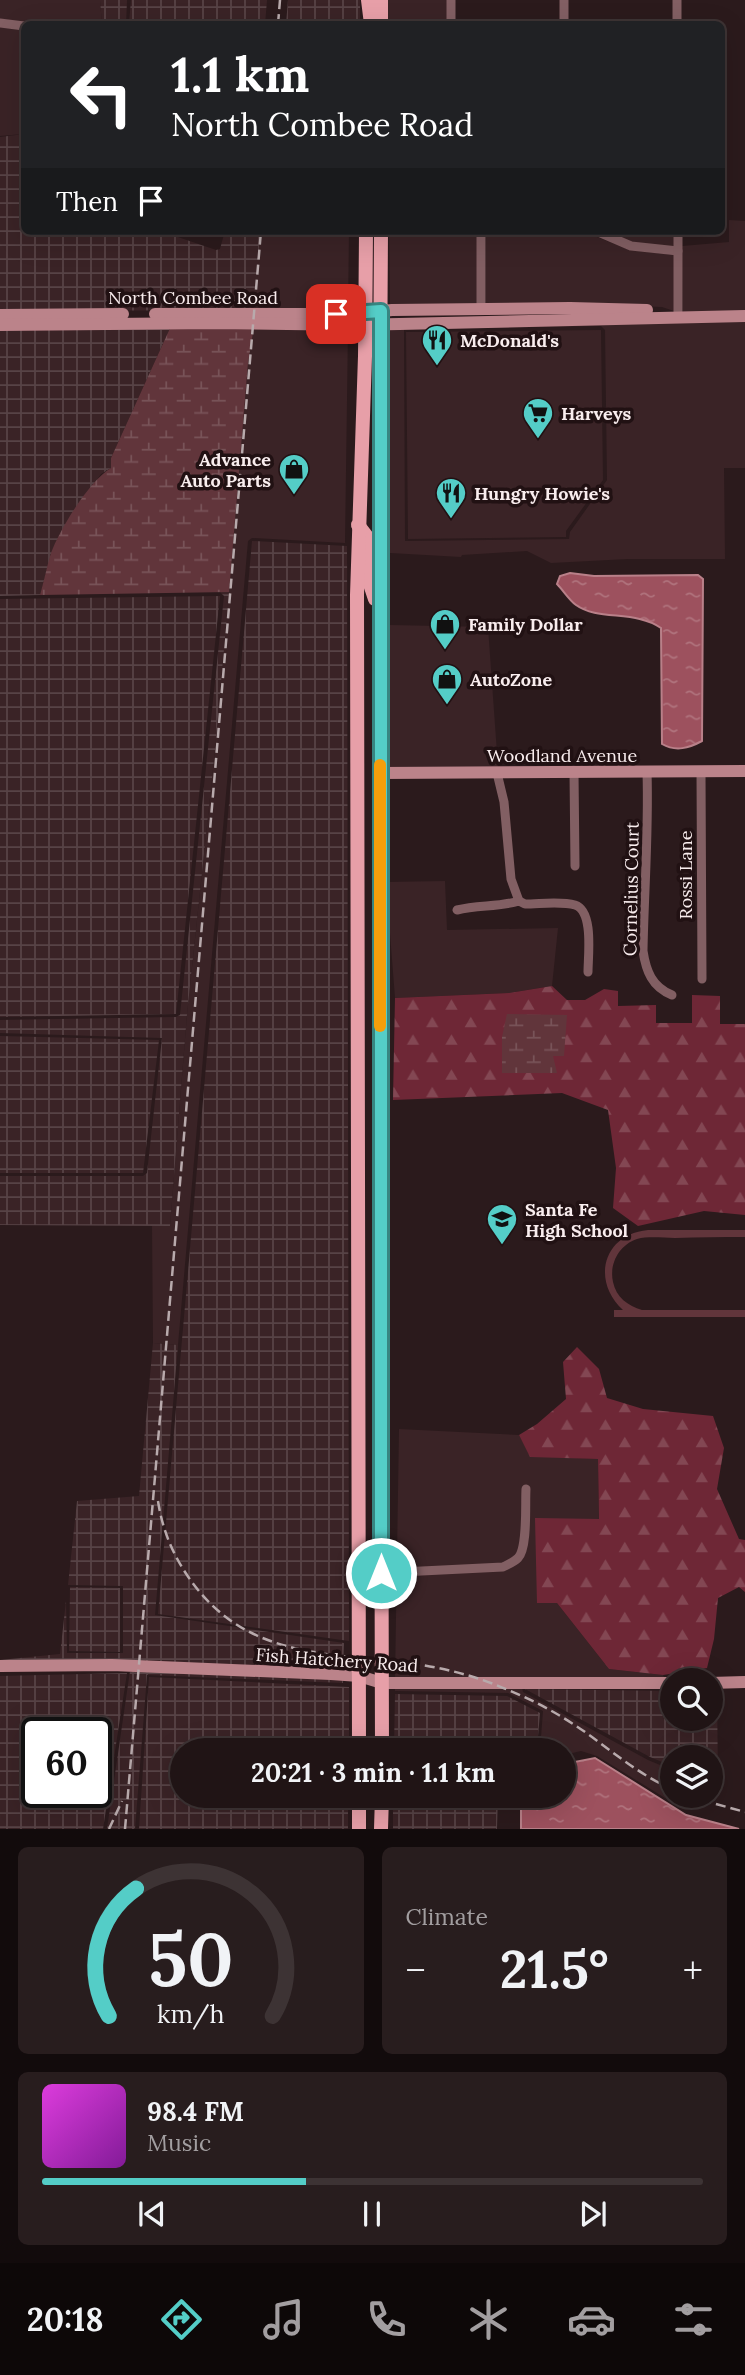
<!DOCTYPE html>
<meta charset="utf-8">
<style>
:root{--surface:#201415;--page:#281d1e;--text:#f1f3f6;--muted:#a29ea0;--line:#3d3334;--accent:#54cdc7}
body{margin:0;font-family:Lora,serif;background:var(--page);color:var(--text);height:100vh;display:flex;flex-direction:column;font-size:26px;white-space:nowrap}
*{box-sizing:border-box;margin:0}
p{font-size:23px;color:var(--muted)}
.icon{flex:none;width:38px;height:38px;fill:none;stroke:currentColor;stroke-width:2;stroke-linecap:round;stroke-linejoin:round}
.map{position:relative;height:1829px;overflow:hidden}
.side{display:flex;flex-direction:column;gap:18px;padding:18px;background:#120b0c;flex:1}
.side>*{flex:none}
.hud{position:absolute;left:21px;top:21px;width:704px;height:214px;border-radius:10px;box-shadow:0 7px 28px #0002,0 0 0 2px var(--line);background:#202124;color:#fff;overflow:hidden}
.fabs{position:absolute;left:660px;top:1668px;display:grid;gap:14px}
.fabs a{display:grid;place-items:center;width:63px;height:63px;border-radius:50%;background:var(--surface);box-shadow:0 7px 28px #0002,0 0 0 2px var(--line);font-size:35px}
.speed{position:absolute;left:21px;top:1717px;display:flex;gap:14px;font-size:35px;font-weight:700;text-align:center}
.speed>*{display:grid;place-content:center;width:91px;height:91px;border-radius:50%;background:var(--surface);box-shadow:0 7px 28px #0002,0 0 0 2px var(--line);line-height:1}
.speed .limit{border:4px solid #111;border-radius:10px;background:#fff;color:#111}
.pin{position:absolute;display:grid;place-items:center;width:60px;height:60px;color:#fff;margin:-30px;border-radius:14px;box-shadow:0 4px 10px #0006}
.me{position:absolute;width:77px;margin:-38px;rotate:0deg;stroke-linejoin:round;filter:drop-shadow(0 0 5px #0008)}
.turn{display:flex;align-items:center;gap:24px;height:147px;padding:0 35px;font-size:32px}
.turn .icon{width:91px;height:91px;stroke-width:2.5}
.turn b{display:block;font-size:49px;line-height:60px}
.then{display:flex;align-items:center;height:66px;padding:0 35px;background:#0003;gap:14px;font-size:26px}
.big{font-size:52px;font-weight:700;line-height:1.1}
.side .card{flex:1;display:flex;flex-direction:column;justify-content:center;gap:10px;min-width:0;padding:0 24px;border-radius:10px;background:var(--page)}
.side .dial{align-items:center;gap:0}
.dial svg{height:182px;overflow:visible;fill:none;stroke:var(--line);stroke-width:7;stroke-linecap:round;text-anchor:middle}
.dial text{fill:var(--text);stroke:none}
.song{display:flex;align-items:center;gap:21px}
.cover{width:84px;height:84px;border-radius:10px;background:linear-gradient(135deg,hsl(300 70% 55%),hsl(290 70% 35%))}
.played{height:7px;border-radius:4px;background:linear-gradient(90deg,var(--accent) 40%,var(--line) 40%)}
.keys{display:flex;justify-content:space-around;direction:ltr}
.heat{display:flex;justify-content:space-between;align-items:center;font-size:38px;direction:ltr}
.side .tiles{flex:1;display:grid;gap:18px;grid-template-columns:1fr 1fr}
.card:last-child{grid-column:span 2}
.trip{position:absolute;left:170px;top:1738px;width:406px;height:70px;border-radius:35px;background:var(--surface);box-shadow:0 7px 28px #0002,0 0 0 2px var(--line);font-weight:700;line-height:70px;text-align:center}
.menu{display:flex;height:112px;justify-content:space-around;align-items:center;background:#0d0808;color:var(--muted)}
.menu .icon{width:49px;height:49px}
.menu .on{color:var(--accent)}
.menu b{font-size:32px;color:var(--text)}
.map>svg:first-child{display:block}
.built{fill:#3a2326;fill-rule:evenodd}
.industrial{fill:url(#industrial-grid);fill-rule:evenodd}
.forest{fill:url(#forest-firs)}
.wetland{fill:url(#wetland-marsh)}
.park{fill:#61353b}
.water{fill:url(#water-ripples);stroke:#b98089;stroke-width:2}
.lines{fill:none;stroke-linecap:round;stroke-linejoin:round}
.street{stroke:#825f63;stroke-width:9}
.secondary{stroke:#bb838a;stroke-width:12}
.primary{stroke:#e79fa8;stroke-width:14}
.rail{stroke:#b8aaac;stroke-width:2.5;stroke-dasharray:10 5;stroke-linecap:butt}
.route-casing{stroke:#378581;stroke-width:18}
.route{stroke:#54cdc7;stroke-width:12}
.slow{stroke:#f59e0b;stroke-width:12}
.labels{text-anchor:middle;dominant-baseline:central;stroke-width:7;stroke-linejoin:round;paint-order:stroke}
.street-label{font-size:18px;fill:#f9edee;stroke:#211113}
.poi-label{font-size:18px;font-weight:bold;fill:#f9edee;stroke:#211113;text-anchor:start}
</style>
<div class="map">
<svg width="745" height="1829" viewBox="0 0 745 1829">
<defs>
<pattern id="industrial-grid" width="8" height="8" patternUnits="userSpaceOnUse" patternTransform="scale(1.75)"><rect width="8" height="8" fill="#3a2326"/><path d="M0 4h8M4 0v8" fill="none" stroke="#574346"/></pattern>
<pattern id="forest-firs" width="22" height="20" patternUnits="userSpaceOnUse" patternTransform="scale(1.75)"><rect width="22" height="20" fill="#6e2736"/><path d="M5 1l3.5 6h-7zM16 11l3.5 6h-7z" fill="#834753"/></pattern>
<pattern id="wetland-marsh" width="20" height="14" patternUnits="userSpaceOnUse" patternTransform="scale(1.75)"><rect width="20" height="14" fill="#61353b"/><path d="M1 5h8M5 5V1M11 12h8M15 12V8" fill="none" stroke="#785358"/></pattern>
<pattern id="water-ripples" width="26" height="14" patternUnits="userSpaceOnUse" patternTransform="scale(1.75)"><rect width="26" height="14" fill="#9d515e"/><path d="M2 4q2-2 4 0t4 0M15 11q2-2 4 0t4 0" fill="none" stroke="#b0737d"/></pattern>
</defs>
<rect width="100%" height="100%" fill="#2b1a1c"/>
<g class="built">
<polygon points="0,0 100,0 102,24 39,24 0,19"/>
<rect x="388" y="0" width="59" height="24"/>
<polygon points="0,27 24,30 24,134 0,136"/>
<polygon points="729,220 745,221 745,312 683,313 682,246 729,242"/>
<polygon points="260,231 349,231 348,310 255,310"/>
<polygon points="389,231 477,231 477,306 390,306"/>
<polygon points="486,231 590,231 597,237 630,250 674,255 674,311 662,307 570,304 486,305"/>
<polygon points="604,231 674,231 674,248 632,242"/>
<path d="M745,320v148h-21l1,91h-97l-77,4 -24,-12 -65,4 -1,2 -71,-4v-225zM601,326l4,4 2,150 -37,52 -1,7 -164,2 -1,-212z"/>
<polygon points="254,327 348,329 345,543 252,538 248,541 178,1345 153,1343 152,1226 170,1226 187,1014 215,750 248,363"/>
<polygon points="601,330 603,480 566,531 566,537 408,539 406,332"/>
<polygon points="390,625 488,627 498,767 386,769 390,738"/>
<polygon points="445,881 447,930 558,928 552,986 509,993 395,998 386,882"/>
<polygon points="399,1429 519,1435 530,1456 598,1459 599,1520 537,1603 557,1603 609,1669 663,1675 665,1679 395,1679"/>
<polygon points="395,1686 522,1687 523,1692 648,1760 672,1770 672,1796 682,1796 683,1809 597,1756 581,1751 564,1755 564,1750 540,1750 543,1711 508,1693 395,1691"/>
</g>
<g class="industrial">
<polygon points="100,0 127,0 126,24 102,24"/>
<polygon points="131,0 267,0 265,24 129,24"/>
<polygon points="288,0 360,0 360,24 286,24"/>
<polygon points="24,134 24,231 160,231 216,250 220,249 225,231 260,231 255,310 0,311 0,137"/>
<polygon points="171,326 111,458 111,468 101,474 73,513 52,551 40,595 0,596 0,329"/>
<polygon points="252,541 347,546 349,1641 158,1614"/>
<polygon points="220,592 229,592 215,750 187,1014 170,1226 0,1225 0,1176 143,1176 147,1173 162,1038 0,1033 0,1020 176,1017 180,1015 224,596"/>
<polygon points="220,596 176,1014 0,1017 0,599"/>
<polygon points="0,1036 159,1040 143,1173 0,1173"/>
<polygon points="153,1343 178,1345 155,1615 344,1643 343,1671 0,1660 60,1654 66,1601 67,1653 123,1653 123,1586 68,1585 77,1501 139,1496"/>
<polygon points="70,1587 120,1588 120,1652 69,1651"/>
<polygon points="130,1671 343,1679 343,1683 147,1675 135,1829 107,1829"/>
<path d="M127,1673l-24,156h-103v-153zM37,1732h59v60h-59z"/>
<polygon points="149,1677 349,1687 349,1750 182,1750 182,1796 348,1796 348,1829 139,1829"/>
<polygon points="525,1689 672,1691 672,1718 710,1718 711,1692 717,1692 718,1784 711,1781 710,1757 672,1757 672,1766 650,1757"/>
<polygon points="395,1694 507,1696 540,1713 537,1748 394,1750"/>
<polygon points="393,1796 498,1796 497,1829 393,1829"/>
</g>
<g class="forest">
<polygon points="552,986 567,1000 585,1000 604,989 618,991 618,1006 656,1005 656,1023 692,1023 692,995 720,996 720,1024 745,1024 745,1215 704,1211 638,1226 613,1208 616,1168 608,1110 562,1093 393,1100 395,998 509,993"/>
<polygon points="577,1347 599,1369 607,1398 643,1409 713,1416 724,1448 717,1489 739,1539 745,1540 745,1592 739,1587 718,1598 714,1639 707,1668 663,1675 609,1669 557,1603 537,1603 535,1518 599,1519 598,1459 530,1457 519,1435 537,1424 566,1399 563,1362"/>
</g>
<g class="wetland">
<path d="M171,326l83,1 -6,36 -19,229 -189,3c4,-14 7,-29 11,-42 9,-24 38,-72 60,-85v-10z"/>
<polygon points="507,1014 567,1015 564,1056 553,1056 557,1073 502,1073 502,1037"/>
</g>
<path class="park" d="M648,1230h97v7c-23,0 -47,0 -70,1 -12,0 -26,-2 -38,1 -18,6 -28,25 -24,43 3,15 15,24 29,28h103v7h-131v-7h9c-32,-29 -20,-76 25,-80z"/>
<g class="water">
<path d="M570,573l24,3 104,-1 5,4 -1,162c-13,7 -26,11 -40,3l-1,-116c-25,-18 -63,-7 -85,-23 -7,-5 -13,-15 -19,-21l3,-8z"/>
<polygon points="595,1758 686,1815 739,1829 521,1829 521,1796 564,1796 564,1764"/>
</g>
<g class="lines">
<g class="street">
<polyline points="451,0 451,24"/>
<polyline points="564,0 564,24"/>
<polyline points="677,0 677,24"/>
<polyline points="0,23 24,26"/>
<polyline points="596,231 631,246 678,251"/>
<polyline points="678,231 678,317"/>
<polyline points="481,309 481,231"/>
<polyline points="574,772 575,866"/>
<path d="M647,772c2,59 -3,120 -4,179 3,20 9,36 29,44"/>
<polyline points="701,772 702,979"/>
<polyline points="497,773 504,802 511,879 519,901"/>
<path d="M457,910c21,-5 43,-3 62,-9l6,3c15,0 36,-3 50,1 19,6 13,51 13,67"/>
<path d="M381,1573l122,-6c4,-2 11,-5 15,-9 10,-10 7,-54 8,-69"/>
</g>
<g class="secondary">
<polyline points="155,314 355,314 392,310 570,308 647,310"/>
<polyline points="0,315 123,314"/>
<polyline points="0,325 215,323 355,325 745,316"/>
<polyline points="380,773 745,771"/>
<polyline points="0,1666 112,1665 331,1674 359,1676 382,1683 672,1683"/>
<polyline points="710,1683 745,1682"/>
</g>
<g class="primary">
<polyline points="368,0 371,24"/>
<polyline points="381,0 381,24"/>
<polyline points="381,231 379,535 382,1750"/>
<polyline points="358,525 368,538 368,578 375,599"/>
<polyline points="359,1750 357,595 365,356 366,231"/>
<polyline points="359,1829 359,1796"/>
<polyline points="381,1829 382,1796"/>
</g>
<g class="rail">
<polyline points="278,24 280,0"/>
<path d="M158,1501c4,27 14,52 29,74 57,85 140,77 229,89 32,5 63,13 92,26 30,12 58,28 84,47 26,19 50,39 80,52"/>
<polyline points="687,1796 745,1812"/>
<polyline points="109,1829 122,1801"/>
<polyline points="125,1829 261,231"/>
</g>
</g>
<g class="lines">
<g class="route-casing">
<polyline id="route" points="336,314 381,311 381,1573"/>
</g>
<use href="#route" class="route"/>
<polyline class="slow" points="380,765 380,1026"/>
</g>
<defs>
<g id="restaurant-pin" transform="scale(1.575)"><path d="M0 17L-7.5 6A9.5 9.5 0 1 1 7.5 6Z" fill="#54cdc7" stroke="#211113"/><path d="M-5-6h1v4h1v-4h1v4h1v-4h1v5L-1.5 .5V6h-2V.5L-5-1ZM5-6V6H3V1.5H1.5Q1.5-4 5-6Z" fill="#111"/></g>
<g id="supermarket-pin" transform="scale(1.575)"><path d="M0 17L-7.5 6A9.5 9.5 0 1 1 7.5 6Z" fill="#54cdc7" stroke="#211113"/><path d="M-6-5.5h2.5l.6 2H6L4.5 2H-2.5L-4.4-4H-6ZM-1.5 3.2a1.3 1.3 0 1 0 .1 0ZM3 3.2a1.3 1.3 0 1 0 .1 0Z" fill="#111"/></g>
<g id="shop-pin" transform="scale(1.575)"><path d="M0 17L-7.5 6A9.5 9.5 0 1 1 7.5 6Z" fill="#54cdc7" stroke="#211113"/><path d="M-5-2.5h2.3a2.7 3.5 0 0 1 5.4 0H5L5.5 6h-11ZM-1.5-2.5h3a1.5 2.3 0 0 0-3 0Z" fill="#111"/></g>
<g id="school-pin" transform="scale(1.575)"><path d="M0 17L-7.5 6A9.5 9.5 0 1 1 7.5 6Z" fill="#54cdc7" stroke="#211113"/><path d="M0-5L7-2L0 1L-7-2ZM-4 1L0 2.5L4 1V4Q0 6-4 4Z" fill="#111"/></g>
</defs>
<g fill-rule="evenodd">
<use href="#restaurant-pin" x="437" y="340"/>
<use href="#supermarket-pin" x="538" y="413"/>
<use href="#shop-pin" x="294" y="469"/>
<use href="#restaurant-pin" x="451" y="493"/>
<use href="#shop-pin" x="445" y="624"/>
<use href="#shop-pin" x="447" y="679"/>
<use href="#school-pin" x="502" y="1219"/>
</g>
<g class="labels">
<g class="street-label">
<text x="193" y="297">North Combee Road</text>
<text x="562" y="755">Woodland Avenue</text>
<text transform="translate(685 875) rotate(-90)">Rossi Lane</text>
<text transform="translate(631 889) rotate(-89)">Cornelius Court</text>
<text transform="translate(337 1660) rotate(4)">Fish Hatchery Road</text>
</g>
<g class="poi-label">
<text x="460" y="340">McDonald's</text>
<text x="561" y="413">Harveys</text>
<text x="271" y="459" text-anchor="end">Advance<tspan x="271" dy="21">Auto Parts</tspan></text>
<text x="474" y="493">Hungry Howie's</text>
<text x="468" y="624">Family Dollar</text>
<text x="470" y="679">AutoZone</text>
<text x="525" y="1209">Santa Fe<tspan x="525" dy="21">High School</tspan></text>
</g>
</g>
</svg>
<div class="fabs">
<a><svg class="icon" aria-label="search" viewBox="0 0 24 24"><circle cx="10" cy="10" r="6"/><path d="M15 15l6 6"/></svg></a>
<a><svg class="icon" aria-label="layers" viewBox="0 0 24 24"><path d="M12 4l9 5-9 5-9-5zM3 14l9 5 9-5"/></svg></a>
</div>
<div class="speed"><div class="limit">60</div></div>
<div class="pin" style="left:336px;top:314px;background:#d93025"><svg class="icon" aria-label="arrive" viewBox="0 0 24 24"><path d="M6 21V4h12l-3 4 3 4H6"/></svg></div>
<svg class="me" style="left:381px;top:1573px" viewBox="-20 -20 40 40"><circle r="17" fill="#54cdc7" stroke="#fff" stroke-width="3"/><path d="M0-11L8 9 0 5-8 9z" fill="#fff"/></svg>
<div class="trip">20:21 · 3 min · 1.1 km</div>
<div class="hud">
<div class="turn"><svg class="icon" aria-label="left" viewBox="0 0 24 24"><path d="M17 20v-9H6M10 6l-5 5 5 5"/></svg><div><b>1.1 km</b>North Combee Road</div></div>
<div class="then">Then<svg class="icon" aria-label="arrive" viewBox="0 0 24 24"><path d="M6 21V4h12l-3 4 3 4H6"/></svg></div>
</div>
</div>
<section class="side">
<div class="tiles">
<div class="card dial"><svg viewBox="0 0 100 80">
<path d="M14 69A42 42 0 1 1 86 69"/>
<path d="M14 69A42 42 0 0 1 26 13" stroke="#54cdc7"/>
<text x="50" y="56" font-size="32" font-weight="700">50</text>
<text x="50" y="72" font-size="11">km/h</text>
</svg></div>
<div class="card"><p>Climate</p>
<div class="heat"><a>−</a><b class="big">21.5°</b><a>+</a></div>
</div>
<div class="card">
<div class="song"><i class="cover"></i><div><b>98.4 FM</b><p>Music</p></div></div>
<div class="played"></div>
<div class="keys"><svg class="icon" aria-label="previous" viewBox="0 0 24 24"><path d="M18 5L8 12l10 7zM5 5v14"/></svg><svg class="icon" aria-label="pause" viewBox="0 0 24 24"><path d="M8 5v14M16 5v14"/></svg><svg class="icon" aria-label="next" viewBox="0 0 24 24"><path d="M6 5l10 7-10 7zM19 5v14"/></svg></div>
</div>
</div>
</section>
<nav class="menu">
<b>20:18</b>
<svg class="icon on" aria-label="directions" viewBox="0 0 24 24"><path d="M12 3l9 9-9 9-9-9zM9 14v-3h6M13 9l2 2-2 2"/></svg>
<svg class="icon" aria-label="music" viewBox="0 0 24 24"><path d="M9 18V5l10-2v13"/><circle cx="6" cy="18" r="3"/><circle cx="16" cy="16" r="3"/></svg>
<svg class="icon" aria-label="phone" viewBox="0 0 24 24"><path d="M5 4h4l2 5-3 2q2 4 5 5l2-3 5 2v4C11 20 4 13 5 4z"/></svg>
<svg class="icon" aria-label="climate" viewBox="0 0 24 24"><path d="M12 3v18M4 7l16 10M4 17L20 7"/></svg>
<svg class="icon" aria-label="car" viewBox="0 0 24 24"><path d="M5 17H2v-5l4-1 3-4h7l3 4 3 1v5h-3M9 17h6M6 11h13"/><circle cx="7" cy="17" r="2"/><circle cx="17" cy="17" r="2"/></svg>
<svg class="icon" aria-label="filters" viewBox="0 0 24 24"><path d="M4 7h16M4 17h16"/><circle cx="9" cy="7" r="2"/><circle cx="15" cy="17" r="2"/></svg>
</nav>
